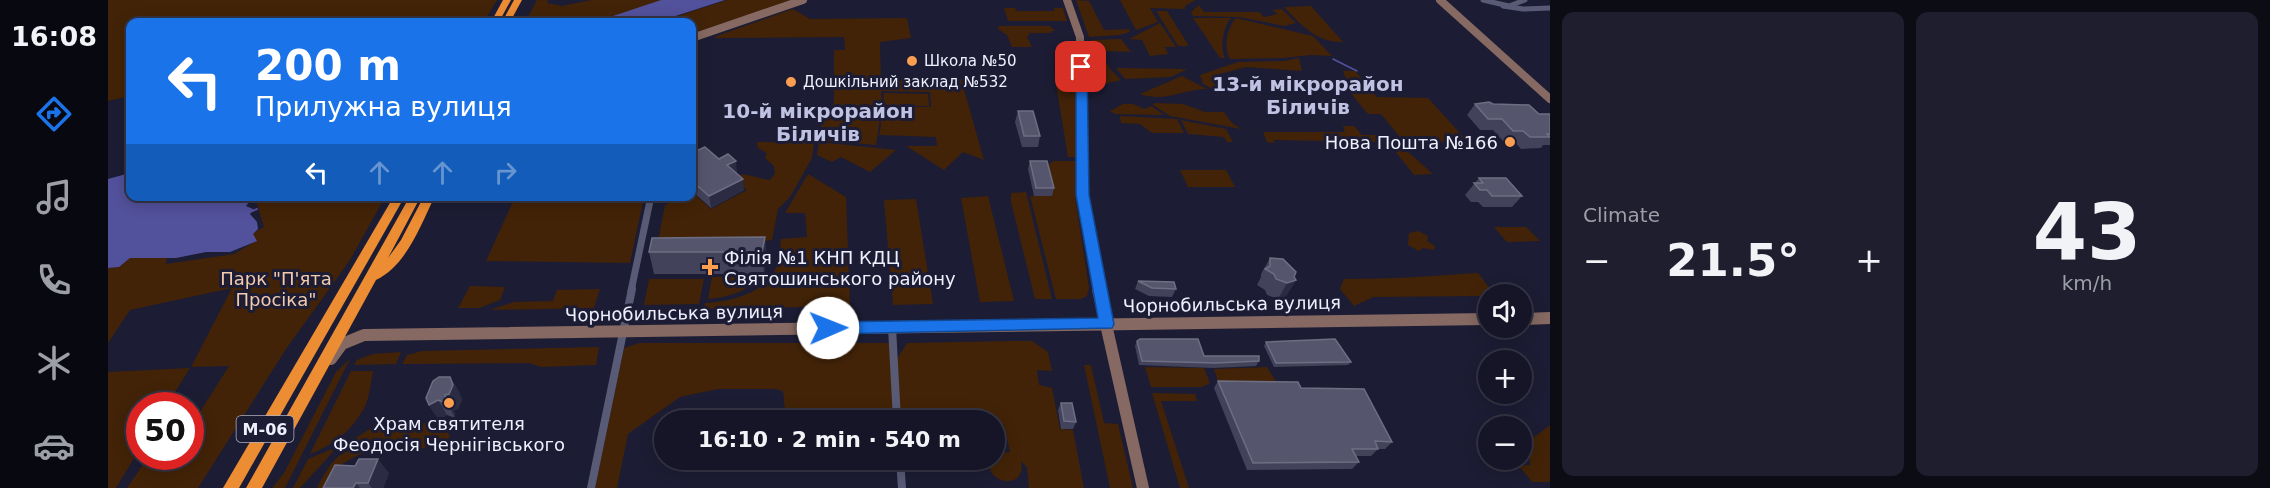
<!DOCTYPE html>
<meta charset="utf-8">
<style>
:root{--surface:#151527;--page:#1e1e2f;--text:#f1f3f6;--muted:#9d9fa7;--line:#343444;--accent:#1a73e8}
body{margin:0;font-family:"DejaVu Sans",sans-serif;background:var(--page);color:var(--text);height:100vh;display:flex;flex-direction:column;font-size:22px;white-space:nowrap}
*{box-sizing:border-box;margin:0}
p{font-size:20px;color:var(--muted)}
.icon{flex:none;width:33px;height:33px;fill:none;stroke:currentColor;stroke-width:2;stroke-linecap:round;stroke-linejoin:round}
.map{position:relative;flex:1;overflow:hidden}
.drawer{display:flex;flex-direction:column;gap:12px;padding:12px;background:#0c0c15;width:720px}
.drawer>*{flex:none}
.banner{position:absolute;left:18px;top:18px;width:570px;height:183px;border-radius:12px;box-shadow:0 3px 15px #0003,0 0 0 2px var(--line);background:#1a73e8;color:#fff;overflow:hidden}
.tools{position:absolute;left:1370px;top:284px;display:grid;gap:12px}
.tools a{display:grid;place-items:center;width:54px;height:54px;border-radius:50%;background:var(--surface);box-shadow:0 3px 15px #0003,0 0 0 2px var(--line);font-size:30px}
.speed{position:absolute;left:18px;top:392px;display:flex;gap:12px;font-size:30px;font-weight:700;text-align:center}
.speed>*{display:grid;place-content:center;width:78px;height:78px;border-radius:50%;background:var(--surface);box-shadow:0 3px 15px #0003,0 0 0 2px var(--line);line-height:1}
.speed .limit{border:9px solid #d22;background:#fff;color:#111}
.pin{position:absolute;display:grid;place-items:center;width:51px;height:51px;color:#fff;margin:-26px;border-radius:12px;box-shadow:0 3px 9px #0006}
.me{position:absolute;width:66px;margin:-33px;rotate:89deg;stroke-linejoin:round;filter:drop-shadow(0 0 4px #0008)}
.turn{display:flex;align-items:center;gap:21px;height:126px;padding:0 30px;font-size:27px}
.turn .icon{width:78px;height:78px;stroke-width:2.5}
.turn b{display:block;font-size:42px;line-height:51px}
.lanes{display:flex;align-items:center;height:57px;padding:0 30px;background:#0003;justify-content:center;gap:30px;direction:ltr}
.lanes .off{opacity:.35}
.big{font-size:45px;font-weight:700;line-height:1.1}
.drawer .card{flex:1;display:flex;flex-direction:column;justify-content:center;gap:9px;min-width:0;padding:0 21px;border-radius:12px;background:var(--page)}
.drawer .dial{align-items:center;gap:0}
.dial b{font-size:78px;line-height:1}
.heat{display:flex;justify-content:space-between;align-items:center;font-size:33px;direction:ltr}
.drawer .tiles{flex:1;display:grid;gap:12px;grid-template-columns:repeat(2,1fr)}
.trip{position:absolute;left:546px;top:410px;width:351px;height:60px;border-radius:30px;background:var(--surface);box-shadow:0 3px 15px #0003,0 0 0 2px var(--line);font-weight:700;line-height:60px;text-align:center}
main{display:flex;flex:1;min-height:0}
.tab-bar{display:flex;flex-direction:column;width:108px;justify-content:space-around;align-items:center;background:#080810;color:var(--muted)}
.tab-bar .icon{width:42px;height:42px}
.tab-bar .on{color:var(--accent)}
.tab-bar b{font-size:27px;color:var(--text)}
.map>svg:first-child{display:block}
.green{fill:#422307;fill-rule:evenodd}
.water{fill:#52519b}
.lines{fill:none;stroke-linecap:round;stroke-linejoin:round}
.stream-far1{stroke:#52519b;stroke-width:1.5}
.stream{stroke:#52519b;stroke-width:2}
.street-far2{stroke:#595a76;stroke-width:5}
.street-far1{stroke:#595a76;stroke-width:7}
.street{stroke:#595a76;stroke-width:8}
.secondary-far2{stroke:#856962;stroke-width:8}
.secondary-far1{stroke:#856962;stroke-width:10}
.secondary{stroke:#856962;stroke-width:12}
.highway{fill:#ec8c33;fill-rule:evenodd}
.wall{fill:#42435b}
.shaded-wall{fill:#2b2c44}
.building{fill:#55566d;stroke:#6d6e83;stroke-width:1.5}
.route{fill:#1a73e8;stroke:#114b97;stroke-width:1.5}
.poi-dot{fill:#fb9e50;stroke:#1c1c34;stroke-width:2}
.labels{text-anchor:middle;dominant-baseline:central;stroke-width:6;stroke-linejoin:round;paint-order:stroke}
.far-poi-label{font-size:15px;fill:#eff0fd;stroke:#1c1c34;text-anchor:start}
.shield{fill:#1c1c34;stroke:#b0b0c1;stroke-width:1.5}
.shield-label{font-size:16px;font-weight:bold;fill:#eff0fd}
.poi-label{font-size:18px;fill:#eff0fd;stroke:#1c1c34;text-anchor:end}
.park-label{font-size:18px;fill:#f2cbae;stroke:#1c1c34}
.street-label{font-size:18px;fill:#eff0fd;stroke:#1c1c34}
.neighbourhood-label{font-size:20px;font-weight:bold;fill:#bfc2e2;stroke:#1c1c34}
</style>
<main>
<nav class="tab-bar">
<b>16:08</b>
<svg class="icon on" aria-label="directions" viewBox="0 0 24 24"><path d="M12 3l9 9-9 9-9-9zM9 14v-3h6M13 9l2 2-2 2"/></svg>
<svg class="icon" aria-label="music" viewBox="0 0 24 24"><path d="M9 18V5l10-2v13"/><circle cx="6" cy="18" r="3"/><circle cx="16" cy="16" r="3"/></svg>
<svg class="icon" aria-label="phone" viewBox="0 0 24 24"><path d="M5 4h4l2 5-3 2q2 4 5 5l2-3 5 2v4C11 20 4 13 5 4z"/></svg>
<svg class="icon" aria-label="climate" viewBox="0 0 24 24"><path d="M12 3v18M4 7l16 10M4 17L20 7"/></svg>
<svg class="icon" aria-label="car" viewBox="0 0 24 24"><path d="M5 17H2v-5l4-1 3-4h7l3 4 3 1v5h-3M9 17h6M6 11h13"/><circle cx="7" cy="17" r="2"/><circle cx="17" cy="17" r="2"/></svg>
</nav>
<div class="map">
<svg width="1442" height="488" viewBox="0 0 1442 488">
<rect width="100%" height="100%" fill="#1c1c34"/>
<g class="green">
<polygon points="0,0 389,0 376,22 22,22 22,96 0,101"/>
<polygon points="429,0 440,0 439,3 454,6 483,0 554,0 487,22 417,22"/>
<polygon points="619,0 684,0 584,34 584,22 551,22"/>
<polygon points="968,0 981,1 996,30 1022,29 1021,32 1012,35 981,37"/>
<polygon points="1012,0 1087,0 1077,6 1077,9 1042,8 1050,22 1028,30"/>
<polygon points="1091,5 1096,12 1151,12 1156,17 1170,14 1164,10 1174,9 1188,23 1176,26 1131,17 1085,16 1083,12"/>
<path d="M1202,6h1l32,36c-26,1 -42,-17 -59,-35z"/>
<polygon points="896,8 907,8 908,11 946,11 946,8 955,8 959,21 900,21"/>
<path d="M685,9l17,10 97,-1 4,20 -31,4 1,44 1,-5 79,-2 23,81 -21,-8 -19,18 -38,-24h31l-1,-9 -57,-2 2,-9 -1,-8 -4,27 -57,-5 3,-19 12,-19v-52h11l-1,-13 -128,1 -2,-1zM773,91l49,1 1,15 -49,-1z"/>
<polygon points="1048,11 1059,11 1081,46 1070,46"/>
<path d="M1085,18h38c-8,9 -11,29 -6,40h-5z"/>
<path d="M1128,18l77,18 19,20 -21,-1 -28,3 -53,1c-7,-12 -3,-31 6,-41z"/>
<polygon points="1052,23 1068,47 1057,47 1060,54 1042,56 1034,40 1021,39"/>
<polygon points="890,26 942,26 947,31 943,31 943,33 922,33 919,37 924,47 904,47 899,35 891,30"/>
<polygon points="1013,39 1023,52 998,51 994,55 1002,69 1013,80 996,84 985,80 985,66 989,63 984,65 983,40"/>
<polygon points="1191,58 1194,71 1138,67 1104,76 1110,92 1095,84 1092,75 1130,62 1177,61"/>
<polygon points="1008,68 1079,69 1063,77 1017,79"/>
<polygon points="1235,71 1247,71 1269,97 1320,98 1360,142 1295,141 1273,114 1260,114 1245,96"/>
<path d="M1074,76l25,13c-23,0 -43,14 -67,5z"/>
<polygon points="947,78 968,78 968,157 960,157"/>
<polygon points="776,93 820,94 821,106 775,105"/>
<polygon points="1047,103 1075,104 1097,112 1116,112 1123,122 1133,129 1062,116 1045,105"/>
<polygon points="1015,104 1025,104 1037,109 1043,106 1056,115 1007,114 1002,111"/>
<polygon points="1012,116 1069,119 1076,133 1044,133 1032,124 1013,123"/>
<polygon points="1073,120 1118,129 1125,142 1119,142 1116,137 1080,134"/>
<polygon points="1235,126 1246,126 1254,135 1276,135 1291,144 1325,174 1306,175 1280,142 1165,140 1167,143 1159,142 1155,132 1237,132"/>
<path d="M649,142l57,1 -2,15 -22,39 -12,12 -6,31 -117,17 10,-52 17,-8 10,-1v-4l19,17 36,-19 -10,-8h-14c25,-13 23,-5 47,-2l5,-7 -1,-7 -9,-8 2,-5 -9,-5z"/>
<polygon points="711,142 788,150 762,172 733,157 724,162 709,155"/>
<polygon points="945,161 968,161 967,196 981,288 979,296 973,299 948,299 922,196 944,196 938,168"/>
<polygon points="1072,170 1118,170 1127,187 1080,187"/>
<path d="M700,174l38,23 4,109 -146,3 1,-6c23,-1 57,-9 69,-31 5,-10 6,-22 7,-33l26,-2 -2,-24h-20z"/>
<polygon points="918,192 944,299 927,299 903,202 903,193"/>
<polygon points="880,196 906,301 872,302 853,198"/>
<polygon points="147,197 277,197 242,260 178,349 90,488 19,488 41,456 82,456 83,417 90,415 121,366 83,367 124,288 22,310 0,343 0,268 11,267 22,258 59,258 58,264 126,254 148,241 144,234 156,227"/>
<polygon points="407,197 536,197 522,263 378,261"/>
<polygon points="808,199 825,304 785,305 776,200"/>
<polygon points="1386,227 1418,227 1432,241 1399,242"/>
<polygon points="1310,231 1320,236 1319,241 1327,246 1326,250 1315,248 1311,251 1300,245 1301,233"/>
<path d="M1370,273l16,21h-6v2l-115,1 -19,9 -14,-17 4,-10c47,0 88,-3 134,-6z"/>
<path d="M655,276c-17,15 -32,21 -55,23l4,-22z"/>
<polygon points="541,279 596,279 591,304 536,305"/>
<polygon points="362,286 397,287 392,300 372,308 350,308"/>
<polygon points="492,289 486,308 382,310 406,302 445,301 449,290"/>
<path d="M900,341h24l16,11 4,19 -15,-1 2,15 13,3 8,41 13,1 11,58h-55l-2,-21 -6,-6 1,8 -4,9c-14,8 -30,-1 -29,-17l5,-2 1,-6 15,-1 -6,-27 -9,1 -1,-6h-122l-1,-10 -86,1 -2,-20 -8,-2h-57l-38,8 -52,37 -11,54h-22l29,-140 15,-5h250l8,16 10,-16z"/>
<polygon points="491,347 488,365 433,367 421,363 294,364 299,355 314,351"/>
<polygon points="293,352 288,364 246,365 249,360 265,354"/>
<polygon points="242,359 177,488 164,488 176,473 228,372"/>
<polygon points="976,365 983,365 996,423 1010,424 1025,488 1002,488"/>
<polygon points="1037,367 1096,368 1102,383 1094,387 1043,387"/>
<polygon points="1159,367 1169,383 1111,384 1106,369"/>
<polygon points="82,368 59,405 32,405 31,450 8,488 0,488 0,372"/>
<path d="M243,371h22c-2,10 -3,23 -7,33 -11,24 -32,41 -56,50z"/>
<polygon points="1044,393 1087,394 1089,401 1053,401 1081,488 1072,488"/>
<path d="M284,415l-7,14h10l6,-11 10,1 1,2 33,6 5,10 -4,5 -26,7 -60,5 -18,10 -14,24h-11c20,-39 26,-37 66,-45l1,-3 -35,7 -3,-3z"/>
<polygon points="1442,425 1442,482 1424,482 1411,466 1422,465 1421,441"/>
<polygon points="224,449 225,452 192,488 185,488 200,459"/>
</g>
<g class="water">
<polygon points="553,0 617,0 549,22 487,22"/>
<polygon points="22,173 22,196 145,197 138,206 145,209 142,214 149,222 150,229 145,234 149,241 122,252 98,252 68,258 22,258 11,267 0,268 0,179"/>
</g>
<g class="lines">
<polyline class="stream-far1" points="1225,59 1249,71"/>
<polyline class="stream" points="142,212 149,209"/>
<g class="street-far2">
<polyline points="1375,0 1401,6 1417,0"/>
<polyline points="1395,6 1415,9 1442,8"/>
</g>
<polyline class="street-far1" points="523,291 543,196"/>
<g class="street">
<polyline points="784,327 789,420"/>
<polyline points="792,459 794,488"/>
<polyline points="483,488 524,289"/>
</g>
<g class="secondary-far2">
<polyline points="959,0 972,37 973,131"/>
<polyline points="1332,0 1442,99"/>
<polyline points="584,38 695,0"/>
</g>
<polyline class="secondary-far1" points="973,129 974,195 991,291"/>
<g class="secondary">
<polyline points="990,289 1035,488"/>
<polyline points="1413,319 1442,318"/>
<polyline points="223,359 234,344 256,335 1380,319"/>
</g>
<g class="highway">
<polygon points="395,0 403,0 391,22 383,22"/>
<polygon points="406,0 414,0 402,22 394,22"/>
<polygon points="286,196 297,196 131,488 115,488"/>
<path d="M302,196h11l-33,62 13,-18 23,-44h11c-15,30 -28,69 -59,84l-114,208h-16z"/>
</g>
</g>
<g class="wall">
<polygon points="1367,104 1431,114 1442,114 1442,145 1435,145 1433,148 1413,149 1407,142 1396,142 1385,130 1372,130 1359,115"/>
<polygon points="910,111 932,136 930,147 914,147 907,122"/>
<polygon points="584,153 611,159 629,172 628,173 636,190 603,208 584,191"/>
<polygon points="922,161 946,188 944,196 926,196 920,169"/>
<polygon points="1371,178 1414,196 1404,207 1375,207 1370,202 1363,202 1357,195"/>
<polygon points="397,196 406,196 405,198 398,198"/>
<polygon points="657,237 658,259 656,274 546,274 541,252"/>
<polygon points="1162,258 1186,277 1188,280 1178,296 1170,299 1159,295 1157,290 1149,285 1153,277 1153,274"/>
<polygon points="1030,281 1068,289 1064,297 1041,296 1027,289"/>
<polygon points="1029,341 1096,356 1151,361 1148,366 1105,368 1031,365 1027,346"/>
<polygon points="1158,342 1243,362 1240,365 1166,367 1156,346"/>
<polygon points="342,377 351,392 354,400 350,409 346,410 347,418 339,415 331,420 321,405"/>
<polygon points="1110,381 1193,388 1284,442 1277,449 1270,449 1263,456 1248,456 1251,462 1244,469 1139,470 1106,388"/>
<polygon points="953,403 968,422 965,429 953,429 950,410"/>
<polygon points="281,473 275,488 215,488"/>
</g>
<g class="shaded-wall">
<polygon points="628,161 629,172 620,177 619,165"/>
<polygon points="635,179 636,190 603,208 601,196"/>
<polygon points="657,237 658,259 656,274 654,252"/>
<polygon points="1188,280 1178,296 1170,299 1179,283"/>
<polygon points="342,377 351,392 354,400 350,409 346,410 347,418 339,403 337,395"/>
<polygon points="330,400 339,415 331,420 321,405"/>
<polygon points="270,459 281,473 275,488 264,488 260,483"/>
<polygon points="248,483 252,488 245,488"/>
</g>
<g class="building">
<polygon points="1381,102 1385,104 1421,105 1431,114 1442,114 1442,134 1439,134 1442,137 1422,137 1415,131 1405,131 1394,119 1380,119 1367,104"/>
<polygon points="910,111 925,111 932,136 916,136"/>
<polygon points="597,147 611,159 620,154 628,161 619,165 635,179 601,196 584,181 584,153"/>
<polygon points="922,161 939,161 946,188 928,188"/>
<polygon points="1371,178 1398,178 1414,196 1384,196 1379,190 1372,190 1366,183 1375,183"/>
<polygon points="657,237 654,252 541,252 544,238"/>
<polygon points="1162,258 1175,259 1188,272 1186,277 1188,280 1179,283 1168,279 1166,274 1157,269 1162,266"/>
<polygon points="1030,281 1066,282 1068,289 1044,288"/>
<polygon points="1032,339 1090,339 1096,356 1151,356 1151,361 1107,363 1034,361 1029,341"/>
<polygon points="1227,339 1243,362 1168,363 1158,342"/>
<polygon points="331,377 342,377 345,385 341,394 337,395 339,403 330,400 321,405 318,398 325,381"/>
<polygon points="1110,381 1190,382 1193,388 1256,389 1284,442 1267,441 1270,449 1244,449 1251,462 1145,463"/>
<polygon points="953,403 964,403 968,422 956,421"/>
<polygon points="251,459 270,459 260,483 248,483 245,488 215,488 227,465 247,466"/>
</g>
<polygon class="route" points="973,63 979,67 981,195 1006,324 1004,328 720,334 715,332 712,328 715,324 720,322 990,318 968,195 968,67"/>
<g class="poi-dot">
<circle cx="804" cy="61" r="6"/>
<circle cx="683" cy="82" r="6"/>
<circle cx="1402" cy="142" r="6"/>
<path d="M599 258h6v6h6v6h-6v6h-6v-6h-6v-6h6z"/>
<circle cx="341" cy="403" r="6"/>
</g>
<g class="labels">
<g class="far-poi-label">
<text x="816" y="61">Школа №50</text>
<text x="695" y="82">Дошкільний заклад №532</text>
</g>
<rect class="shield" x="128.5" y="416" width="57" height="26" rx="4.5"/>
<g class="shield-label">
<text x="157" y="429">М-06</text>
</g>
<g class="poi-label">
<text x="1390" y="142">Нова Пошта №166</text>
<text x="616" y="257" text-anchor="start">Філія №1 КНП КДЦ<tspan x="616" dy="21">Святошинського району</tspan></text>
<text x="341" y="423" text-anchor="middle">Храм святителя<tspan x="341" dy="21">Феодосія Чернігівського</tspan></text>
</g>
<g class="park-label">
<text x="168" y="278">Парк "П'ята<tspan x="168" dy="21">Просіка"</tspan></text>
</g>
<g class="street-label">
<text transform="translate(1124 304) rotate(-1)">Чорнобильська вулиця</text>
<text transform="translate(566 313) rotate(-1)">Чорнобильська вулиця</text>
</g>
<g class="neighbourhood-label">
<text x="1200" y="84">13-й мікрорайон<tspan x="1200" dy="23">Біличів</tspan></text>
<text x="710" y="111">10-й мікрорайон<tspan x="710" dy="23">Біличів</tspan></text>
</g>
</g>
</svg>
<div class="tools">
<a><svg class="icon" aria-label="sound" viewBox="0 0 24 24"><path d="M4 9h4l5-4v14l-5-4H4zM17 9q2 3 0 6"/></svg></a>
<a>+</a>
<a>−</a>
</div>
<div class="speed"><div class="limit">50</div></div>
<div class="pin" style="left:973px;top:67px;background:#d93025"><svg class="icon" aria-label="arrive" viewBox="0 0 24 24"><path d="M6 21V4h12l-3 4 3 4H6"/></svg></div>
<svg class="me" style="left:720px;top:328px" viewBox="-20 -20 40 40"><circle r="19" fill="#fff"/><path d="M0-13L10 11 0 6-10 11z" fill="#1a73e8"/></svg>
<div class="trip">16:10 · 2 min · 540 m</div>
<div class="banner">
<div class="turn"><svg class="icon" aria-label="left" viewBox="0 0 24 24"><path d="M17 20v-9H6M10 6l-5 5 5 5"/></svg><div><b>200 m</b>Прилужна вулиця</div></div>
<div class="lanes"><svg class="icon" aria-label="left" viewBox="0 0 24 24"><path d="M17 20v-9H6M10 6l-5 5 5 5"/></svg><svg class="icon off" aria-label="ahead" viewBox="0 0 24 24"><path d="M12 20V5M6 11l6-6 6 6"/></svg><svg class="icon off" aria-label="ahead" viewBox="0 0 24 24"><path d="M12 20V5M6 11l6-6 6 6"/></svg><svg class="icon off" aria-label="right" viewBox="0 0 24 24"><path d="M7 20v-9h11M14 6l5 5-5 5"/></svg></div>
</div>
</div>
<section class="drawer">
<div class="tiles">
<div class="card"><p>Climate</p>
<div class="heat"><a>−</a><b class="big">21.5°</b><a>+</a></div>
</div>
<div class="card dial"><b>43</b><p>km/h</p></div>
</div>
</section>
</main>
